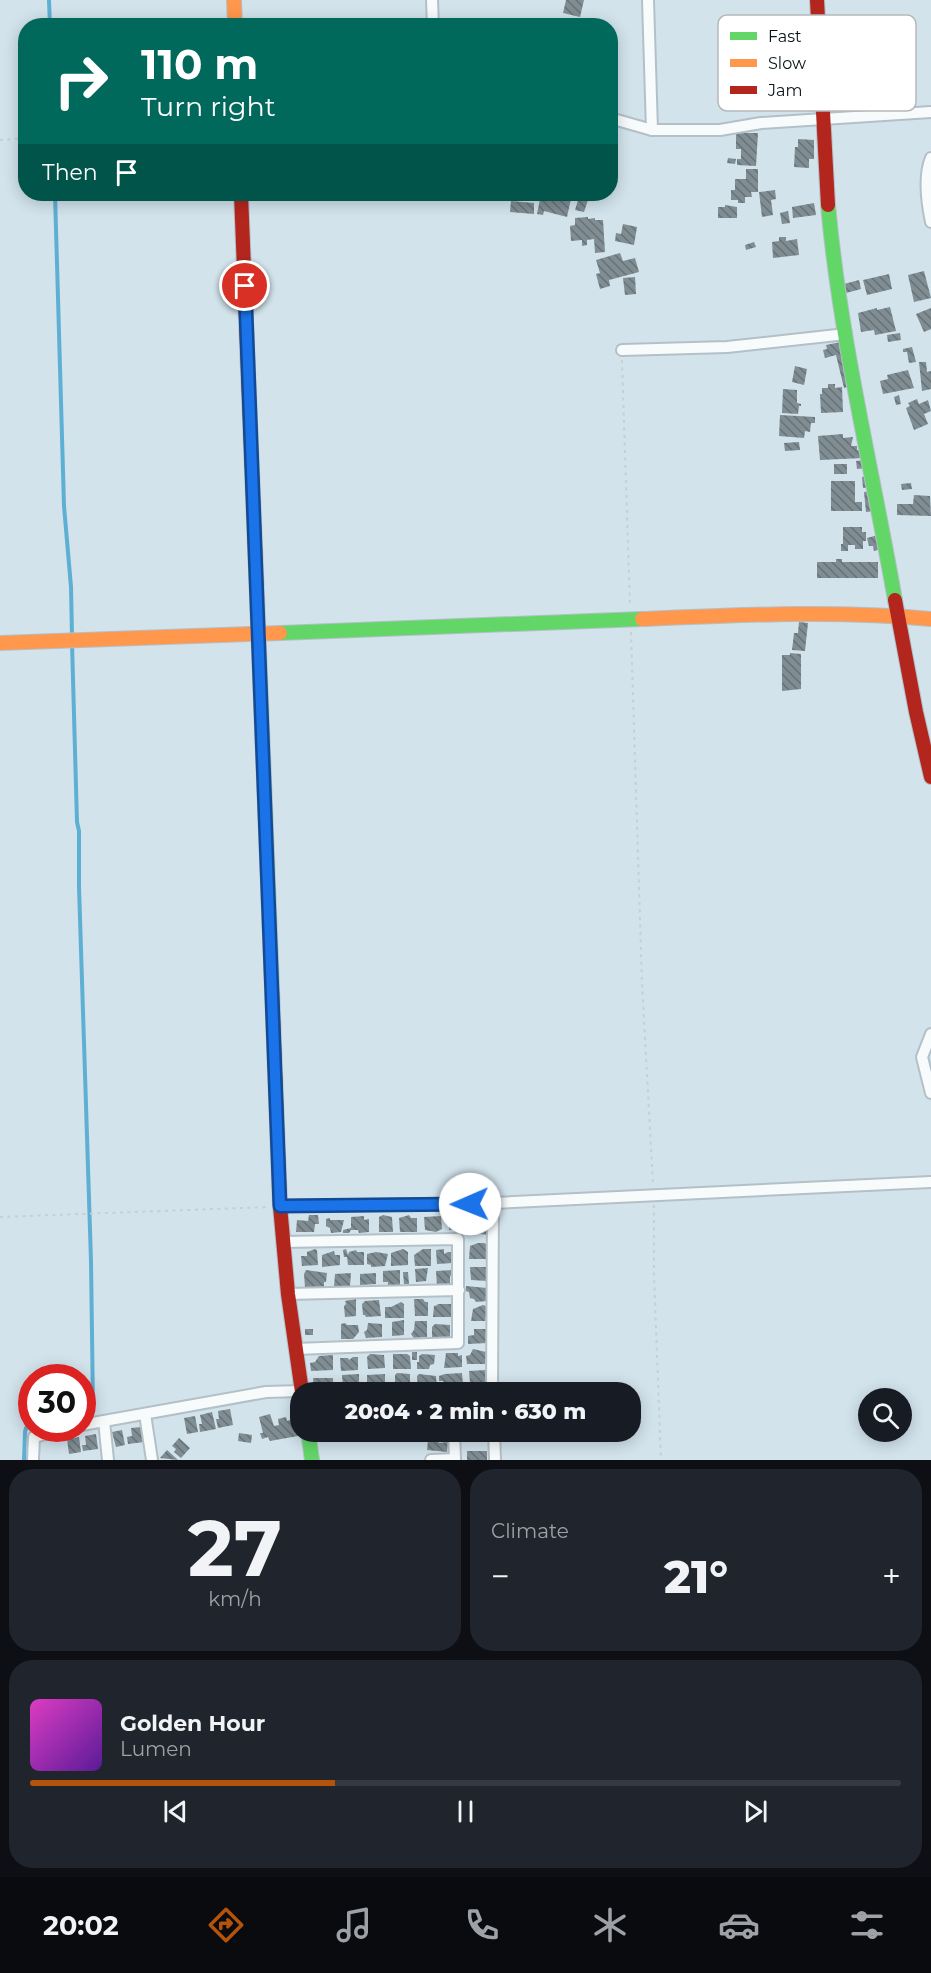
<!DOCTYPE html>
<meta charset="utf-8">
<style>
:root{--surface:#171b24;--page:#20242c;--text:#f1f3f6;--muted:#9ea1a6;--line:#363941;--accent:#b45309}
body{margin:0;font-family:Montserrat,sans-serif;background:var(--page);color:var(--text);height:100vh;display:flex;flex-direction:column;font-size:22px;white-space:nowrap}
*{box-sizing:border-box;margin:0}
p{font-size:20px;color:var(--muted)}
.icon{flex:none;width:33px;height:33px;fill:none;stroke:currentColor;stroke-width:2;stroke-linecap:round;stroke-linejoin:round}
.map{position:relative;height:1460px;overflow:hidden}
.sheet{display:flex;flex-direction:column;gap:9px;padding:9px;background:#0d0f14;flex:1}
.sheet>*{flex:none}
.banner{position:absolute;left:18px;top:18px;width:600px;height:183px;border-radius:24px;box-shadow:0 3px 15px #0003;background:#00695c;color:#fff;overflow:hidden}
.controls{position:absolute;left:858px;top:1388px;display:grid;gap:12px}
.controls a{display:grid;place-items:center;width:54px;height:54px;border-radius:50%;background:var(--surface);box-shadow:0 3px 15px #0003;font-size:30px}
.speed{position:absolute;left:18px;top:1364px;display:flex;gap:12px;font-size:30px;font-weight:700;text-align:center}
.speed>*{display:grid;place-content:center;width:78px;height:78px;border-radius:50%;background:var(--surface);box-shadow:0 3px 15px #0003;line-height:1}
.speed .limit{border:9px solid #d22;background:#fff;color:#111}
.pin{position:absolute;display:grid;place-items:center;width:51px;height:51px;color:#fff;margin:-26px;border:3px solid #fff;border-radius:50%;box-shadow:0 2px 6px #0007}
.me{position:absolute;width:66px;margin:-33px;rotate:269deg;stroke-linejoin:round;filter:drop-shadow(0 0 4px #0008)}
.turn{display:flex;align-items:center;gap:21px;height:126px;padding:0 24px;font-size:27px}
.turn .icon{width:78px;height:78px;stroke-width:2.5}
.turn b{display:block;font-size:42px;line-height:51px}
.then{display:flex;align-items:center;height:57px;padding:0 24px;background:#0003;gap:12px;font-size:22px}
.big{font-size:45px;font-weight:800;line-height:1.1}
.sheet .tile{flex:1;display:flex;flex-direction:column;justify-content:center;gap:9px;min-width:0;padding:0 21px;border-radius:24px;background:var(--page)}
.sheet .dial{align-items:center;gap:0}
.dial b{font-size:78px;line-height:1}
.song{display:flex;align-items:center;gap:18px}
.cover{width:72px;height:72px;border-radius:9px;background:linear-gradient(135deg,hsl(310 70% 55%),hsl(270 70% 35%))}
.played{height:6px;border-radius:3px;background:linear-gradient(90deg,var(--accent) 35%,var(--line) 35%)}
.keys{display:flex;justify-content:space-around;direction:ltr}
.heat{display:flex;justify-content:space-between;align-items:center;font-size:33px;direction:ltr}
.sheet .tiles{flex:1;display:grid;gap:9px;grid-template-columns:1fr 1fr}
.tile:last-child{grid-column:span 2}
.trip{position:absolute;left:290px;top:1382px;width:351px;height:60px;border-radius:24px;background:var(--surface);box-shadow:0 3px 15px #0003;font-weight:800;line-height:60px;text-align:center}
.menu{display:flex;height:96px;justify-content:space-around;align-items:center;background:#090b0e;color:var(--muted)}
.menu .icon{width:42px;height:42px}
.menu .selected{color:var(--accent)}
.menu b{font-size:27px;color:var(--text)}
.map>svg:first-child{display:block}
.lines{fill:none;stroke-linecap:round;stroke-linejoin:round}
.stream{stroke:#5eafd4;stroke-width:4}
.building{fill:url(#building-back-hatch)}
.street-casing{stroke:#b3c0c7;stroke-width:14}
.fast-casing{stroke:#b3c0c7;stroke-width:16}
.slow-casing{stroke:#b3c0c7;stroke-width:16}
.jam-casing{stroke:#b3c0c7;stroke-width:16}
.path{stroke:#c9ced1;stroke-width:2;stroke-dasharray:3 4.5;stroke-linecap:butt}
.street{stroke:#f8fbfc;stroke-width:10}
.fast{stroke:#63d668;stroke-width:14}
.slow{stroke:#ff974d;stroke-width:14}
.jam{stroke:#b3261e;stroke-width:14}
.route-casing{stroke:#114b97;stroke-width:15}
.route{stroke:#1a73e8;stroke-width:10}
.key{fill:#fff;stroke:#b5b8ba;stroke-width:1.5}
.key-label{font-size:16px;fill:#091419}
</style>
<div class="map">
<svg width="931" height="1460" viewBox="0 0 931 1460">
<defs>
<pattern id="building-back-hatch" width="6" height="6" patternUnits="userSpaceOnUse" patternTransform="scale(1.5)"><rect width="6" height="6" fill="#808d93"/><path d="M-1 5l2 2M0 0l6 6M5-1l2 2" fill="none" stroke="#677277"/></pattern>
</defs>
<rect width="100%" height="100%" fill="#d2e3ec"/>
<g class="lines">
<g class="stream">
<polyline points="49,0 50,26"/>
<polyline points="55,194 64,506 71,587 72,636"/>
<polyline points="72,643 77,822 79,831 79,887 91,1261 93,1407 82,1411"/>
<polyline points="24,1460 25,1432 26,1428 32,1426"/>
</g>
</g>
<g class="building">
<polygon points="566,0 584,0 580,17 563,13"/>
<polygon points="736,133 758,133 756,166 737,165 737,159 741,159 741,149 736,149"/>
<polygon points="798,139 814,140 814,159 809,159 809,168 794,167 795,147 798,147"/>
<polygon points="728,158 736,159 735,164 727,163"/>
<polygon points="746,169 758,169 758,192 751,192 752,197 745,197 745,203 738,203 738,200 731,200 731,190 735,190 735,179 746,179"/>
<polygon points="775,190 776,199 771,200 773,215 762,217 759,192"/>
<polygon points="541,194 561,196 561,194 572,194 567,217 544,211 543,215 537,214"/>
<polygon points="579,197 588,200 584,212 575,210"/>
<polygon points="511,201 534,203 534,214 510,212"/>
<polygon points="814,203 816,215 793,218 792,207"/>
<polygon points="725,205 737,207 737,218 718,218 718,207 725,207"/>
<polygon points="788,211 790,223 782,224 780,213"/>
<polygon points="588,217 588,219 595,218 595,220 603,220 605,252 595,253 594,239 587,240 587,245 582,246 582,240 571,241 570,226 575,225 575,218"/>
<polygon points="623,224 637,227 634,245 615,241 616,233 621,234"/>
<polygon points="779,237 786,237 786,241 797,239 799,255 773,258 772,242 779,241"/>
<polygon points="754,242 756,247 746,250 745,245"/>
<polygon points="620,253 623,261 635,258 639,272 609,280 610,286 600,289 596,274 600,273 596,260"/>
<polygon points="924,271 931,298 914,302 908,275"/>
<polygon points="889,274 892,289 867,295 863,280"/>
<polygon points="635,277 636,294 625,295 623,278"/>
<polygon points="859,280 861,289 846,293 844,284"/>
<polygon points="890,307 896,331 875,335 874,330 861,332 858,313 877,308 877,310"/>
<polygon points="931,308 931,329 924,332 916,314"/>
<polygon points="900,333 901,340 888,342 887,335"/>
<polygon points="841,342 853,413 847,387 844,388 836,355 825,358 823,350 827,349 826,345"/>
<polygon points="912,347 916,362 909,363 907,352 903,352 903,349"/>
<polygon points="919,362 926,362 927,372 931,371 931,389 922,391"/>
<polygon points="795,366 807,369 804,385 792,382"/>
<polygon points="908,370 914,388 883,394 880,381 888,379 887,375"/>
<polygon points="828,384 835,384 835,388 842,387 843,412 821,413 820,394 822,394 822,388 828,388"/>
<polygon points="783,389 797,390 797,403 801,404 801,406 799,406 798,414 782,413"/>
<polygon points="899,395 901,404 896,405 894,397"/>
<polygon points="917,399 919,404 928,400 931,411 924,414 928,424 914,430 906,408 910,406 908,403"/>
<polygon points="780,415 815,417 815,423 811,423 810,432 805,431 804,438 779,436"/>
<polygon points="843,434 843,438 853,437 851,446 857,446 857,450 863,450 863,458 820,460 818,436"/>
<polygon points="799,442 800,450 785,451 784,443"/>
<polygon points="865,460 866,468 857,469 856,461"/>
<rect x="834" y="464" width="13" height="10"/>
<polygon points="870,476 871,487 863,488 862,477"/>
<polygon points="831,481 855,481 855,502 862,502 862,511 831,511"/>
<polygon points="911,483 912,489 902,490 901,484"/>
<polygon points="872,491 875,511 866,512 864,492"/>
<polygon points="914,495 930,496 931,516 897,515 897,504 913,504"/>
<polygon points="843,527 862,527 862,532 866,532 866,541 863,541 863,549 855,549 855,545 848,545 848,551 841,551 841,544 843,544"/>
<polygon points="878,535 881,549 874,551 873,546 869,546 867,538"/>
<polygon points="836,559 842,559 842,562 878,562 878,578 817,578 817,562 836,562"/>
<polygon points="799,622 808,623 805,651 792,650 794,633 798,633"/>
<polygon points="790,653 801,654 801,689 782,691 782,655 790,655"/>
<polygon points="464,1214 466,1214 464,1230 449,1230 449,1217 463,1216"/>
<polygon points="309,1215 318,1215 319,1224 315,1224 314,1232 296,1232 297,1220 308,1221"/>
<polygon points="383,1215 392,1217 393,1232 379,1232 379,1217"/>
<polygon points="409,1215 411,1218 417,1218 417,1232 400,1232 399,1218"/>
<polygon points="364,1216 364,1220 369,1219 369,1232 359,1233 358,1230 351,1230 349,1233 343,1233 343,1230 351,1228 351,1217"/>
<polygon points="441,1216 442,1229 436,1232 425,1230 424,1217"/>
<polygon points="330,1218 330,1220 344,1220 341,1232 331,1233 330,1228 326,1226 326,1219"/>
<polygon points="477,1218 489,1218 488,1235 474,1233 473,1231 471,1231 470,1226 473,1226 474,1220"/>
<polygon points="478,1243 484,1243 488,1245 488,1259 469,1259 470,1246"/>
<polygon points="315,1249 317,1250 318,1265 302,1266 301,1256 307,1256 307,1252"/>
<polygon points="346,1249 348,1255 349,1252 356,1250 357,1252 364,1252 364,1265 348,1265 347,1257 344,1257 343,1250"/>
<polygon points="403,1249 408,1252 408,1265 391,1266 391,1253"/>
<polygon points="423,1249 431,1249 431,1266 415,1266 414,1255"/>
<polygon points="444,1249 444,1254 448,1252 452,1252 453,1263 437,1264 436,1250"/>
<polygon points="334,1251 335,1255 340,1255 340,1265 322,1267 322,1255"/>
<polygon points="376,1252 388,1254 385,1266 371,1267 371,1265 367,1264 367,1254"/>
<polygon points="470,1267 487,1267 488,1281 471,1280"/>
<polygon points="428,1268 426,1281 416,1282 415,1269"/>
<polygon points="306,1270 327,1273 326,1282 324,1282 324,1287 305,1287 304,1274"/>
<polygon points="400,1270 400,1286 388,1286 388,1282 383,1282 383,1271"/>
<polygon points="453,1270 453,1274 450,1276 450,1285 437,1286 436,1271"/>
<polygon points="403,1272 408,1272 409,1284 404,1284"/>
<polygon points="351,1273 350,1286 334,1287 335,1274"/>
<polygon points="376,1273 376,1284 360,1285 360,1274"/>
<polygon points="466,1286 487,1288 487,1301 476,1302 474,1299 470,1298 469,1292 466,1291"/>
<polygon points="356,1299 356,1316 345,1317 344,1306 346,1304 345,1301"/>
<polygon points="414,1299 423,1299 425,1302 428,1302 428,1316 415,1316"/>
<polygon points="379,1300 381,1316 366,1317 365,1315 363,1315 362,1304 365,1301"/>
<polygon points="401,1302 404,1304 404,1318 385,1318 385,1307 391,1307"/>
<polygon points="437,1304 453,1304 453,1317 433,1317 434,1306 438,1305"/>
<polygon points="483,1305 489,1307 489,1316 486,1316 485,1321 471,1321 473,1309"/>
<polygon points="404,1320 404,1335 392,1336 392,1322"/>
<polygon points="415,1321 427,1321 427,1337 414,1338 411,1334 414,1330"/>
<polygon points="345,1323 347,1325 358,1325 359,1332 353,1339 341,1339 341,1324"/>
<polygon points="368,1323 382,1324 382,1337 366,1338 364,1332 367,1330"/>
<polygon points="435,1324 450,1325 450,1337 432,1337 432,1327"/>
<rect x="305" y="1329" width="8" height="6"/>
<polygon points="474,1329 487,1329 487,1343 468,1344 468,1336 474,1335"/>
<polygon points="473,1349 486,1352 485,1364 467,1364 466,1356 470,1355"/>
<rect x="412" y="1352" width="5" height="8"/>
<polygon points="446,1353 458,1353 458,1356 462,1355 462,1367 444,1368"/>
<polygon points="370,1354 384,1355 385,1368 368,1369 367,1357"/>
<polygon points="393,1354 407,1354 410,1356 411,1369 393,1369"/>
<polygon points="422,1354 435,1355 434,1364 430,1365 429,1369 417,1369 417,1362 419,1362 419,1356"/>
<polygon points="333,1355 333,1370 311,1371 310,1363 315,1362 319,1356"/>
<polygon points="353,1357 358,1357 358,1370 341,1371 340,1358 348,1358 349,1360"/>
<polygon points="486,1370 487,1382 470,1383 469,1371"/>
<polygon points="397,1373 410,1374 410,1387 395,1387 395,1375"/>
<polygon points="462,1373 463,1385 444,1386 443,1381 439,1381 439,1376 445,1374"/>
<polygon points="359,1374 359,1390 352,1392 349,1386 343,1387 342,1375"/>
<polygon points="385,1374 385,1384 391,1383 391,1390 387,1390 386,1388 367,1388 367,1375"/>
<polygon points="419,1374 436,1376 437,1388 418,1389 417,1376"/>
<polygon points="313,1378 333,1378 333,1392 318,1392 318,1390 314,1389"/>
<polygon points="230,1409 233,1425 218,1428 216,1419 219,1419 218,1411"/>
<polygon points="212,1412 216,1429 200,1432 199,1424 202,1424 200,1415"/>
<polygon points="270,1414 274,1426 279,1425 278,1419 286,1417 287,1421 293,1419 298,1436 270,1441 268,1437 262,1439 260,1433 263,1433 259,1417"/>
<polygon points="195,1416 198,1432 187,1434 184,1418"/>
<polygon points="142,1427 144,1442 128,1444 127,1437 132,1436 131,1428"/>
<polygon points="122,1430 125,1445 116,1447 112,1432"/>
<polygon points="471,1431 488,1431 489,1440 468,1442 467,1432"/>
<polygon points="239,1433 252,1435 251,1443 238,1441"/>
<polygon points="96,1434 98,1449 83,1451 82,1445 86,1445 85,1436"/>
<polygon points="79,1437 81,1452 69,1454 67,1439"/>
<polygon points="179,1438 190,1448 181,1458 174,1452 176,1449 172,1446"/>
<polygon points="428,1440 438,1440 439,1443 448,1442 447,1452 427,1450"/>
<polygon points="167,1450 178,1460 160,1458"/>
<rect x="467" y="1451" width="20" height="9"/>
</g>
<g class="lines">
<g class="street-casing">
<g id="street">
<polyline points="432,0 433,26"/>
<polyline points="648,0 652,130"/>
<polyline points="610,118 652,130 720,130 761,123 931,112"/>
<path d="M931,158c-8,19 -4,45 0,64"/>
<polyline points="622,350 727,347 846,334"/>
<polyline points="931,1034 922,1057 931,1093"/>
<polyline points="280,1206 493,1203 931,1182"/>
<polyline points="283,1242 458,1239 458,1343 295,1349"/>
<polyline points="288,1294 459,1290"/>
<polyline points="492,1392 493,1203"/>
<polyline points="145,1414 152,1460"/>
<polyline points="82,1425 104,1421"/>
<polyline points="454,1431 455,1460"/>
<polyline points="494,1431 495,1460"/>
<polyline points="33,1460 34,1437 70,1428"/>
<polyline points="108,1460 104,1421 266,1392 302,1391"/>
<polyline points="431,1460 455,1459"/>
</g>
</g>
<g class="fast-casing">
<g id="fast">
<path d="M828,205c12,133 44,264 67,395"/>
<polyline points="257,597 272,989"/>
<polyline points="280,633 642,619"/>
<polyline points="308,1431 312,1460"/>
</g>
</g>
<g class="slow-casing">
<g id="slow">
<polyline points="234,0 235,26"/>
<path d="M642,619c96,-4 193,-9 289,0"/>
<polyline points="0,643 280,633"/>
</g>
</g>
<g class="jam-casing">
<g id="jam">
<polyline points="817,0 828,205"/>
<polyline points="241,194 257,597"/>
<polyline points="895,600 916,712 931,777"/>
<polyline points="272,989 280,1206 288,1294 302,1392"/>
</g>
</g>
<g class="path">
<polyline points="0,140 26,138"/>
<polyline points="622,360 630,606"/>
<polyline points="631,632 642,983 653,1184"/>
<polyline points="654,1205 654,1276 661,1460"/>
<polyline points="0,1217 268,1207"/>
</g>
<use href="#street" class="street"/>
<use href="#fast" class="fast"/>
<use href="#slow" class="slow"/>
<use href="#jam" class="jam"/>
</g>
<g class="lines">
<g class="route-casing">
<polyline id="route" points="245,286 280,1206 470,1204"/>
</g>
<use href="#route" class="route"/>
</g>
<rect x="718" y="15" width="198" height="96" rx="9" class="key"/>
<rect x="730" y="32" width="27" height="8" fill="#63d668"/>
<rect x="730" y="59" width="27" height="8" fill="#ff974d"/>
<rect x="730" y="86" width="27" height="8" fill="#b3261e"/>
<g class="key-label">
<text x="768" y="42">Fast</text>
<text x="768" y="69">Slow</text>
<text x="768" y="96">Jam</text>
</g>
</svg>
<div class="controls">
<a><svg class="icon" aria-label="search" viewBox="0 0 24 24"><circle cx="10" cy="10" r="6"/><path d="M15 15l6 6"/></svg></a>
</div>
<div class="speed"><div class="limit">30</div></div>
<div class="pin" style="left:245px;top:286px;background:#d93025"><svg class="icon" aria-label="arrive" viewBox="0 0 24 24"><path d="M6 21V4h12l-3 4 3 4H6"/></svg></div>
<svg class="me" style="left:470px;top:1204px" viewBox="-20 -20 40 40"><circle r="19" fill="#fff"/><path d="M0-13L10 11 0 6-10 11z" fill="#1a73e8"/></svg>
<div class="trip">20:04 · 2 min · 630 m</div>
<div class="banner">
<div class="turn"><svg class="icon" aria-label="right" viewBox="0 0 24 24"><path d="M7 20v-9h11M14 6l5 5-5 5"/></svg><div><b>110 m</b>Turn right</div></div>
<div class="then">Then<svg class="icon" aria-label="arrive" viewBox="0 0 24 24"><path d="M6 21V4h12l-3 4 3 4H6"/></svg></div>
</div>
</div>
<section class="sheet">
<div class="tiles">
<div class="tile dial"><b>27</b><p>km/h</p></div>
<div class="tile"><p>Climate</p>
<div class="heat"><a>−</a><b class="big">21°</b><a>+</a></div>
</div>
<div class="tile">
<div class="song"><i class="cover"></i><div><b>Golden Hour</b><p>Lumen</p></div></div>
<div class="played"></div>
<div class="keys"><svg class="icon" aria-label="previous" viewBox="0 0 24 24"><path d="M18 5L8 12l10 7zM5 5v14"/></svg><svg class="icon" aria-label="pause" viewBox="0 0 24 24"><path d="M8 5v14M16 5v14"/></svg><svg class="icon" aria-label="next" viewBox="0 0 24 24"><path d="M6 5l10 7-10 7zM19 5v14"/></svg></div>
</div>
</div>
</section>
<nav class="menu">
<b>20:02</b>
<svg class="icon selected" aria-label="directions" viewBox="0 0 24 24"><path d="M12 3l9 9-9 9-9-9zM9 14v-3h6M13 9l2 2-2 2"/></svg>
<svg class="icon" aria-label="music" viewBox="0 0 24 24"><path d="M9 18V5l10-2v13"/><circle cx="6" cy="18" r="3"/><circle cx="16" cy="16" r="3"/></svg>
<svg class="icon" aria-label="phone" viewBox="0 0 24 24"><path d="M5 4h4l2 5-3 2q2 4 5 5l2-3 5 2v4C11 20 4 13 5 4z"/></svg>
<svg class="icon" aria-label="climate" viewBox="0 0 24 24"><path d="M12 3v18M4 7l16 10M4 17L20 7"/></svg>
<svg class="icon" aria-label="car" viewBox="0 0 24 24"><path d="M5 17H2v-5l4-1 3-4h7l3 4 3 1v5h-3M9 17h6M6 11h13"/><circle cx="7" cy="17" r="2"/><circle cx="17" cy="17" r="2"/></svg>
<svg class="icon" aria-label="filters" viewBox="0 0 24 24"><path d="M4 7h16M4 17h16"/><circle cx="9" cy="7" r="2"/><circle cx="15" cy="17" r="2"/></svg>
</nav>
